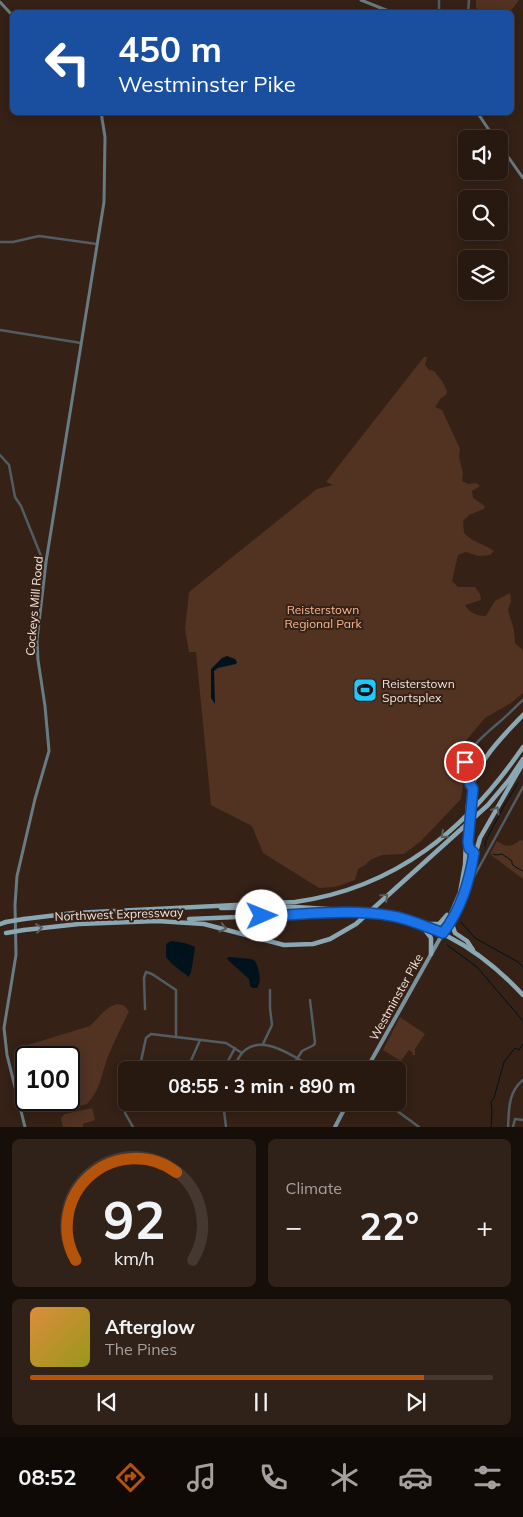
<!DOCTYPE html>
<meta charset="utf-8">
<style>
:root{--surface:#281910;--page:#302219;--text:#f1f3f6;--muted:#a5a09f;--line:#443830;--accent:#b45309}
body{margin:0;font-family:Mulish,sans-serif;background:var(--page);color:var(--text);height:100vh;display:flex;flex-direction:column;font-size:19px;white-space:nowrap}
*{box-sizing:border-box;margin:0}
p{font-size:16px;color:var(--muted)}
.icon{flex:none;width:28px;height:28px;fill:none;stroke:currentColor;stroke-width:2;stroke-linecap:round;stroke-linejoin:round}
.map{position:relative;height:1127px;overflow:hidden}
.panel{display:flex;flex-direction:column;gap:12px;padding:12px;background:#160e09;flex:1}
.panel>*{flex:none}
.hud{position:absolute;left:10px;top:10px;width:504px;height:105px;border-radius:8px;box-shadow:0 2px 12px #0003,0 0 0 1px var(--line);background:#1a4fa0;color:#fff;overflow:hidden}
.tools{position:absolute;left:458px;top:130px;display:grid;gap:10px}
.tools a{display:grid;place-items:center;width:50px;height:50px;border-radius:8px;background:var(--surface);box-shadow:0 2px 12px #0003,0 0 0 1px var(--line);font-size:25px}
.speed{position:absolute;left:15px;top:1046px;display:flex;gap:10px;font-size:25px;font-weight:700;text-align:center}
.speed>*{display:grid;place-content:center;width:65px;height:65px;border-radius:50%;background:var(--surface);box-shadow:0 2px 12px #0003,0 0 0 1px var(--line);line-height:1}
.speed .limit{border:2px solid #111;border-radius:8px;background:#fff;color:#111}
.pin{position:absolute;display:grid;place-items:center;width:42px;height:42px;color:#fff;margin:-21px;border:2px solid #fff;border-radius:50%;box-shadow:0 1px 5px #0007}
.me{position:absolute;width:55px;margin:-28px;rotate:89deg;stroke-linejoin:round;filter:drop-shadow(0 0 4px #0008)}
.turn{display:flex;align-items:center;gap:18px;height:105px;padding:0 25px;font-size:22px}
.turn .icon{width:65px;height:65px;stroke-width:2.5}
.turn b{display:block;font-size:35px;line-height:42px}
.big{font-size:38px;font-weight:700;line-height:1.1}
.panel .card{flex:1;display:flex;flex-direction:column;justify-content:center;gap:8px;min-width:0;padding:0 18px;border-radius:8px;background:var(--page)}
.panel .dial{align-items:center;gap:0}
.dial svg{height:130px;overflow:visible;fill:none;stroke:var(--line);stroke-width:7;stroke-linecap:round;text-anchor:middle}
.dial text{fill:var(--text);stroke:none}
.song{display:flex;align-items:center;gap:15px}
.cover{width:60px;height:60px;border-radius:8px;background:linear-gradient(135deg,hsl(30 70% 55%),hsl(60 70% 35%))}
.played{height:5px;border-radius:2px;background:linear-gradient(90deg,var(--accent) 85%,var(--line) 85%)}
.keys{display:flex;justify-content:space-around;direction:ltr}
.heat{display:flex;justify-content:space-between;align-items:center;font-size:28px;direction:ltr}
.panel .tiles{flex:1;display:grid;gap:12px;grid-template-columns:1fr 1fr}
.card:last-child{grid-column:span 2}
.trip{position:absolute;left:118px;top:1061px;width:288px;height:50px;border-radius:8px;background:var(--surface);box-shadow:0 2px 12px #0003,0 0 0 1px var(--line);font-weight:700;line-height:50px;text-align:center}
.tab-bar{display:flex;height:80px;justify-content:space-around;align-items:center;background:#100a06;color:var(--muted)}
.tab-bar .icon{width:35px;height:35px}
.tab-bar .selected{color:var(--accent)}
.tab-bar b{font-size:22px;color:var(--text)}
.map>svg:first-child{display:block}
.green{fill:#523322}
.water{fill:#00121b}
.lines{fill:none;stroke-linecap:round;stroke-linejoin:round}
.stream{stroke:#00121b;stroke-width:1}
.street{stroke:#515d62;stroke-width:2.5}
.secondary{stroke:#687b83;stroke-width:3}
.primary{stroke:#7a929d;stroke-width:4}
.highway{stroke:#8aa7b4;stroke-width:4.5}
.highway-bridge{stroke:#8aa7b4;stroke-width:4.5}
.oneway{stroke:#5b5d5d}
.route-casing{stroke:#114b97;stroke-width:12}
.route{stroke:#1a73e8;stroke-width:9}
.labels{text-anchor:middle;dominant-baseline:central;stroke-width:4;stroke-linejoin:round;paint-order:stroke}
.street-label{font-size:12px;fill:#f5e7df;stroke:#352116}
.park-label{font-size:12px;fill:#fab793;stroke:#352116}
.poi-label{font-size:12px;fill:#f5e7df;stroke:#352116;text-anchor:start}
</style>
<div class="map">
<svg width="523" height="1127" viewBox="0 0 523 1127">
<rect width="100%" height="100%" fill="#352116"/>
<g class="green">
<polygon points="476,0 519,0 510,12 479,12 476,7"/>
<path d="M424,357h3l-2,8 4,5 5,1 8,10 5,10 -1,4 -5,3 -6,9 7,3 18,39 -1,8 4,16 -1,8 6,3 8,-1 4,3 -8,5 1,7 12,8 -1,3 -15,6 -6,6 1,12c8,9 20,11 30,18l-4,4 -12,1 -12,-4 -8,3 -6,26 6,6h17l5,7 1,6 -16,5c4,8 13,11 21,11l9,-15 15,-8 1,8 -3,9 6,20 1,13 8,7v43l-12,10 -26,15 -22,26 -20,15 15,12 1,9 4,5 -2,14 -40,42 -17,13 -22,1 -12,5 -5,5 -7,4 -3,11 -20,7 -16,1 -56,-35 -11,-27 -41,-21 -15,-153h-7l-4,-23 4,-37 128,-103 16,-4 -7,-3z"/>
<path d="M520,840l3,1v38l-33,-25 7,-13c9,7 15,6 23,-1z"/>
<path d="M117,1004l6,1 6,6c-7,15 -14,29 -20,43 -8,19 -7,34 -22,50l-23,6 -6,-10h11v-42h-43v18c-6,-9 -16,-19 -5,-29l69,-21c9,-8 15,-19 27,-22z"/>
<polygon points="400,1017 425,1034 415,1049 415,1055 412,1055 413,1053 409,1050 401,1061 383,1050"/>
<polygon points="92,1108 95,1120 83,1124 83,1127 63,1127 61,1118 65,1114"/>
</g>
<g class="water">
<polygon points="227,656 235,659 237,662 236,664 218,668 214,671 215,704 211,698 211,669 222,658"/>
<path d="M171,941l14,2 10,4c-1,6 -3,26 -6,30l-17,-13 -6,-7v-13z"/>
<path d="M229,957l22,2 4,2c4,7 7,20 2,27h-4l-3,-2 -1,-7 -21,-19 -1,-2z"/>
</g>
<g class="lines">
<g class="stream">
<polyline points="485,846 485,842 504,806 518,783"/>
<path d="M493,854l3,1 6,-1 10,7v3c3,3 7,5 11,7"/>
<polyline points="461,922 475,938 518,962 523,967"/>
<polyline points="447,945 477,967 523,1021"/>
<polyline points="491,1127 492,1110 491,1102 494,1098 504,1062 515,1048 519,1050 523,1044"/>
</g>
<g class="street">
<polyline points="439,12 439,0"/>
<polyline points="468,12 469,0"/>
<polyline points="0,242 13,242 39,236 97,244"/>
<polyline points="0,330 81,343"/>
<polyline points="0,455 9,465 15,497 21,506 43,561 46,562"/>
<path d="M471,786c-20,-26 8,-46 26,-62 9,-7 17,-16 26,-24"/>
<polyline points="468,881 471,882 523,787"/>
<polyline points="145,1009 144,978 146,972 152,974 176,990 176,1037"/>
<polyline points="263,1044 272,1025 270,1008 270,990"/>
<polyline points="139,1070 146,1038 151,1034 226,1043 242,1053"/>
<polyline points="187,1070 200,1040"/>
<polyline points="223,1070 235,1048"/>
<path d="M232,1070c3,-5 6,-12 10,-17 20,-22 55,6 75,17"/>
<path d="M250,1070c7,-13 23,-5 33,0"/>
<polyline points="290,1070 302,1051 314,1045 315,1042 310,1000"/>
<polyline points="144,1102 148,1104 155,1102"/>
<polyline points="181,1102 183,1108 187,1110 223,1105"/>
<polyline points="223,1102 226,1127"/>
<polyline points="243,1102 243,1104 255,1102"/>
<polyline points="385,1102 419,1127"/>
<polyline points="125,1113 133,1127"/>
<path d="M508,1127c1,-17 0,-35 15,-47"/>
<polyline points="513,1127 515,1119 523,1120"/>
</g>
<g class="secondary">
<polyline points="361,0 391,12"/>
<polyline points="0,2 12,15"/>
<polyline points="477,112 495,139"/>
<polyline points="499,144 523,178"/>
<polyline points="25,1127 7,1055 4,1028 16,955 15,905 17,876 35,799 49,751 45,706 38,660 37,640 46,562 104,202 105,137 101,112"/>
</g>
<g class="primary">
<polyline points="366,1070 443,933"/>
<polyline points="335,1127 348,1102"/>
</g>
<g class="highway">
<path d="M468,805c4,-39 29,-63 55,-90"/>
<polyline points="221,908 296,907 358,911"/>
<path d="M378,914c58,8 106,39 145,81"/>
<path d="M24,919l50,-6 221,-11c101,-14 172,-73 228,-155"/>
<polyline points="189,919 362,912"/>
<polyline points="454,919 452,924 455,933 467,941 473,950"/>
<polyline points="0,924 6,922"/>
<polyline points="424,924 439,924 447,915"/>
<polyline points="421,925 431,938 431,954"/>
<polyline points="24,930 79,924 157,921 204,924 284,945 313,944 330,939 356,924 488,805 509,780 523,759"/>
<polyline points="444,930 460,893 465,865 466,839"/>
<polyline points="443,933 460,906 480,838 522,765"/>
</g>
<g class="highway-bridge">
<polyline points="466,839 468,805"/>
<polyline points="362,912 378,914"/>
<polyline points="6,922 24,919"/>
<polyline points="6,933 24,930"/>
</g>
</g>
<defs><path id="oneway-chevron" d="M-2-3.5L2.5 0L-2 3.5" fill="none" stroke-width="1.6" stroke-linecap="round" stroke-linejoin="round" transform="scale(1.25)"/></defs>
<g class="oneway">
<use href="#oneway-chevron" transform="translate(496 810) rotate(-59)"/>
<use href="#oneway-chevron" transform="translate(444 835) rotate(139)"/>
<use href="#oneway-chevron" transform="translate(385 897) rotate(-43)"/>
<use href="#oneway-chevron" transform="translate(39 928) rotate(-8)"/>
<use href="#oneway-chevron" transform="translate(223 928) rotate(16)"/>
</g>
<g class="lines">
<g class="route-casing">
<path id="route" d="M262,916c43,-1 88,-8 130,0 18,3 34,11 51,17 18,-24 26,-50 31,-80l-5,-5 -1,-6 5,-53 -8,-14v-13"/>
</g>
<use href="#route" class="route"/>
</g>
<defs>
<g id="stadium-square" transform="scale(1.25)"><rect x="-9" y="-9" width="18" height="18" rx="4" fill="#20c9fd" stroke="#352116"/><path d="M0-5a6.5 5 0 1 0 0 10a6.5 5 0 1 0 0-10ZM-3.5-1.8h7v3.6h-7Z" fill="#111"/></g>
</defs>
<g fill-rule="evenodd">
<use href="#stadium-square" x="365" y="690"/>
</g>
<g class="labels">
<g class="street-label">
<text transform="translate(34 606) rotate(-85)">Cockeys Mill Road</text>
<text transform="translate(119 914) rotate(-2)">Northwest Expressway</text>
<text transform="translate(396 997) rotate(-61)">Westminster Pike</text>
</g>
<g class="park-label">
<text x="323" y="609">Reisterstown<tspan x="323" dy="14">Regional Park</tspan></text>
</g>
<g class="poi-label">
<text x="382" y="683">Reisterstown<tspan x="382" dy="14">Sportsplex</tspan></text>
</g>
</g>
</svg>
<div class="tools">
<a><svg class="icon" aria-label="sound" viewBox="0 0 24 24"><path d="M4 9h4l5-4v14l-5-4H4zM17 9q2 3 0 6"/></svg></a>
<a><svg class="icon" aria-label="search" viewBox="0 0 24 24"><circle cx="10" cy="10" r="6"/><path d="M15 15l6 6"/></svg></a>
<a><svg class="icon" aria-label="layers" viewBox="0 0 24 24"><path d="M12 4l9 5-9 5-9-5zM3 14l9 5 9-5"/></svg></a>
</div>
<div class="speed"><div class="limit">100</div></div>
<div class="pin" style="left:465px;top:762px;background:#d93025"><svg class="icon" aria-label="arrive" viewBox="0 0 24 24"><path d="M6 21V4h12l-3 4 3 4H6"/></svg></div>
<svg class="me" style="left:262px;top:916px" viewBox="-20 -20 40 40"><circle r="19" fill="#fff"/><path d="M0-13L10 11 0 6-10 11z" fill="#1a73e8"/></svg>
<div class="trip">08:55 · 3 min · 890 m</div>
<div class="hud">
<div class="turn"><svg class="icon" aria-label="left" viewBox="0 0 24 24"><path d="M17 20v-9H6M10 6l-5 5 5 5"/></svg><div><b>450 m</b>Westminster Pike</div></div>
</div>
</div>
<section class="panel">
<div class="tiles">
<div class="card dial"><svg viewBox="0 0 100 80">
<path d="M14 69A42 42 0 1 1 86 69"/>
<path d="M14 69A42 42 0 0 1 76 15" stroke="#b45309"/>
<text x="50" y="56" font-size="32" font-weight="700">92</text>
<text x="50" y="72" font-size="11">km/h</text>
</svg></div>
<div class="card"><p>Climate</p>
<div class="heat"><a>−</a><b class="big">22°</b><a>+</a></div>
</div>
<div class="card">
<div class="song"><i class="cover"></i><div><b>Afterglow</b><p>The Pines</p></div></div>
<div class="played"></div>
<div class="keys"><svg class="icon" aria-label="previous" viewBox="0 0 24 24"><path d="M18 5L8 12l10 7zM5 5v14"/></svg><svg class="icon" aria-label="pause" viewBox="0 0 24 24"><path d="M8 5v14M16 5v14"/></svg><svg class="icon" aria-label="next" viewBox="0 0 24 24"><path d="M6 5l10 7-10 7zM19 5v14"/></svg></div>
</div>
</div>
</section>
<nav class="tab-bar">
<b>08:52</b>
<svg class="icon selected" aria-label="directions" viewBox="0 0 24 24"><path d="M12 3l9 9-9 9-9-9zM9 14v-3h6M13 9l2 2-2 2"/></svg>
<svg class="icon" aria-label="music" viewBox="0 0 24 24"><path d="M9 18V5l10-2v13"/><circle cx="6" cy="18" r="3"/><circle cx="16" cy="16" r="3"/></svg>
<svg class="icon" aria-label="phone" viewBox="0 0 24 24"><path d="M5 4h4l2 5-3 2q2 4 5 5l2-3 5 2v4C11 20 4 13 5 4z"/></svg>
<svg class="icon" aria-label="climate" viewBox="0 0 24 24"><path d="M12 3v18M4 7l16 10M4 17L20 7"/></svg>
<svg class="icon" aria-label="car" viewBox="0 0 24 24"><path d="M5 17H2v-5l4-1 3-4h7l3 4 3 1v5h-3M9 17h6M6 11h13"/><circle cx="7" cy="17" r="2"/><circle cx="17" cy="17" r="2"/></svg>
<svg class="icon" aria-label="filters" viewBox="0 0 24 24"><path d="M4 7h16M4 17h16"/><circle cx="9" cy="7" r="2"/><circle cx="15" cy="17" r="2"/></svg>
</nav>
